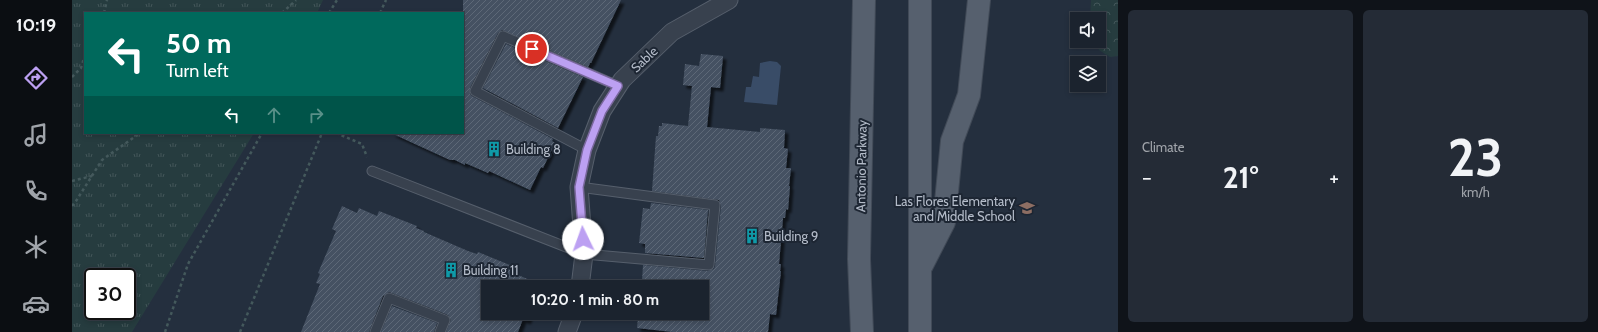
<!DOCTYPE html>
<meta charset="utf-8">
<style>
:root{--surface:#1b232e;--page:#242b36;--text:#f1f3f6;--muted:#a0a4aa;--line:#39404a;--accent:#bca0f2}
body{margin:0;font-family:Cabin,sans-serif;background:var(--page);color:var(--text);height:100vh;display:flex;flex-direction:column;font-size:15px;white-space:nowrap}
*{box-sizing:border-box;margin:0}
p{font-size:13px;color:var(--muted)}
.icon{flex:none;width:22px;height:22px;fill:none;stroke:currentColor;stroke-width:2;stroke-linecap:round;stroke-linejoin:round}
.map{position:relative;flex:1;overflow:hidden}
.drawer{display:flex;flex-direction:column;gap:10px;padding:10px;background:#0f1319;width:480px}
.drawer>*{flex:none}
.banner{position:absolute;left:12px;top:12px;width:380px;height:122px;border-radius:0px;box-shadow:0 2px 6px #0003,0 0 0 1px var(--line);background:#00695c;color:#fff;overflow:hidden}
.tools{position:absolute;left:998px;top:12px;display:grid;gap:8px}
.tools a{display:grid;place-items:center;width:36px;height:36px;border-radius:0px;background:var(--surface);box-shadow:0 2px 6px #0003,0 0 0 1px var(--line);font-size:20px}
.speed{position:absolute;left:12px;top:268px;display:flex;gap:8px;font-size:20px;font-weight:700;text-align:center}
.speed>*{display:grid;place-content:center;width:52px;height:52px;border-radius:50%;background:var(--surface);box-shadow:0 2px 6px #0003,0 0 0 1px var(--line);line-height:1}
.speed .limit{border:2px solid #111;border-radius:6px;background:#fff;color:#111}
.pin{position:absolute;display:grid;place-items:center;width:34px;height:34px;color:#fff;margin:-17px;border:2px solid #fff;border-radius:50%;box-shadow:0 1px 4px #0007}
.me{position:absolute;width:44px;margin:-22px;rotate:357deg;stroke-linejoin:round;filter:drop-shadow(0 0 3px #0008)}
.turn{display:flex;align-items:center;gap:14px;height:84px;padding:0 16px;font-size:18px}
.turn .icon{width:52px;height:52px;stroke-width:2.5}
.turn b{display:block;font-size:28px;line-height:34px}
.lanes{display:flex;align-items:center;height:38px;padding:0 16px;background:#0003;justify-content:center;gap:20px;direction:ltr}
.lanes .off{opacity:.35}
.big{font-size:30px;font-weight:800;line-height:1.1}
.drawer .card{flex:1;display:flex;flex-direction:column;justify-content:center;gap:6px;min-width:0;padding:0 14px;border-radius:6px;background:var(--page)}
.drawer .dial{align-items:center;gap:0}
.dial b{font-size:52px;line-height:1}
.heat{display:flex;justify-content:space-between;align-items:center;font-size:22px;direction:ltr}
.drawer .tiles{flex:1;display:grid;gap:10px;grid-template-columns:repeat(2,1fr)}
.trip{position:absolute;left:409px;top:280px;width:228px;height:40px;border-radius:0px;background:var(--surface);box-shadow:0 2px 6px #0003,0 0 0 1px var(--line);font-weight:800;line-height:40px;text-align:center}
main{display:flex;flex:1;min-height:0}
.tab-bar{display:flex;flex-direction:column;width:72px;justify-content:space-around;align-items:center;background:#0b0e12;color:var(--muted)}
.tab-bar .icon{width:28px;height:28px}
.tab-bar .current{color:var(--accent)}
.tab-bar b{font-size:18px;color:var(--text)}
.map>svg:first-child{display:block}
.grass{fill:url(#grass-tufts);fill-rule:evenodd}
.park{fill:url(#park-crowns)}
.water{fill:#394c67}
.building{fill:url(#building-hatch);filter:url(#shadow)}
.lines{fill:none;stroke-linecap:round;stroke-linejoin:round}
.lane-casing{stroke:#565f6c;stroke-width:11}
.street-casing{stroke:#565f6c;stroke-width:19}
.primary-casing{stroke:#414a57;stroke-width:24}
.path{stroke:#44595c;stroke-width:2.5;stroke-dasharray:3 3;stroke-linecap:butt}
.lane{stroke:#38414e;stroke-width:9}
.street{stroke:#38414e;stroke-width:17}
.primary{stroke:#56606e;stroke-width:22}
.route-casing{stroke:#7a689d;stroke-width:10}
.route{stroke:#bca0f2;stroke-width:7}
.labels{text-anchor:middle;dominant-baseline:central;stroke-width:4;stroke-linejoin:round;paint-order:stroke}
.street-label{font-size:13px;fill:#b4bcc9;stroke:#1d2633}
.poi-label{font-size:13px;fill:#b4bcc9;stroke:#1d2633;text-anchor:start}
</style>
<main>
<nav class="tab-bar">
<b>10:19</b>
<svg class="icon current" aria-label="directions" viewBox="0 0 24 24"><path d="M12 3l9 9-9 9-9-9zM9 14v-3h6M13 9l2 2-2 2"/></svg>
<svg class="icon" aria-label="music" viewBox="0 0 24 24"><path d="M9 18V5l10-2v13"/><circle cx="6" cy="18" r="3"/><circle cx="16" cy="16" r="3"/></svg>
<svg class="icon" aria-label="phone" viewBox="0 0 24 24"><path d="M5 4h4l2 5-3 2q2 4 5 5l2-3 5 2v4C11 20 4 13 5 4z"/></svg>
<svg class="icon" aria-label="climate" viewBox="0 0 24 24"><path d="M12 3v18M4 7l16 10M4 17L20 7"/></svg>
<svg class="icon" aria-label="car" viewBox="0 0 24 24"><path d="M5 17H2v-5l4-1 3-4h7l3 4 3 1v5h-3M9 17h6M6 11h13"/><circle cx="7" cy="17" r="2"/><circle cx="17" cy="17" r="2"/></svg>
</nav>
<div class="map">
<svg width="1046" height="332" viewBox="0 0 1046 332">
<defs>
<pattern id="grass-tufts" width="24" height="20" patternUnits="userSpaceOnUse"><rect width="24" height="20" fill="#263c3f"/><path d="M3 7l-1-3M5 7V3M7 7l1-3M15 17l-1-3M17 17v-4M19 17l1-3" fill="none" stroke="#435659"/></pattern>
<pattern id="park-crowns" width="20" height="18" patternUnits="userSpaceOnUse"><rect width="20" height="18" fill="#263c3f"/><path d="M2 6a3 3 0 1 1 6 0M12 15a3 3 0 1 1 6 0" fill="none" stroke="#435659"/></pattern>
<pattern id="building-hatch" width="6" height="6" patternUnits="userSpaceOnUse"><rect width="6" height="6" fill="#455162"/><path d="M-1 1l2-2M0 6l6-6M5 7l2-2" fill="none" stroke="#5d6877"/></pattern>
<filter id="shadow"><feDropShadow dx="3.5" dy="3.5" stdDeviation="1" flood-color="#0009"/></filter>
</defs>
<rect width="100%" height="100%" fill="#242f3e"/>
<path class="grass" d="M0,0h251l-6,13h-232v120h169l-122,199h-60zM21,277h34v34h-34z"/>
<polygon class="park" points="1019,0 1046,0 1046,56 1038,57 1027,50 1024,41 1027,41 1027,19 1018,19"/>
<polygon class="water" points="698,61 705,62 709,66 705,105 672,102 674,87 679,87 681,76 687,77 688,63"/>
<g class="building">
<polygon points="391,0 549,0 519,63 518,63 516,67 430,30 426,33 398,88 398,94 400,96 481,139 480,141 483,143 471,168 469,167 458,190 417,171 416,173 393,163 393,165 383,160 378,160 319,133 391,133"/>
<polygon points="434,44 511,77 486,128 411,88"/>
<polygon points="629,54 651,56 648,88 639,87 635,127 688,132 688,128 713,130 712,148 716,149 714,168 719,168 717,186 718,186 716,210 714,209 713,218 711,218 707,264 709,264 708,271 709,271 704,315 698,314 696,332 601,332 565,328 566,317 563,317 564,313 630,313 630,287 567,287 567,281 570,281 571,265 636,271 642,269 643,266 649,206 647,200 580,191 584,136 586,136 587,126 590,126 590,123 616,126 620,86 611,85 613,64 627,66"/>
<polygon points="579,203 636,210 632,258 573,253 573,244 567,243 571,208 578,209"/>
<polygon points="270,206 285,213 287,208 305,216 307,211 345,226 344,228 352,231 352,232 396,251 405,254 406,252 443,267 441,273 458,280 456,284 463,287 416,287 416,313 459,313 455,321 451,319 446,332 374,332 379,320 376,315 317,292 311,296 297,332 229,332 248,284 244,283 248,274 246,273 264,231 260,229"/>
<polygon points="320,306 365,323 362,332 309,332"/>
</g>
<g class="lines">
<g class="lane-casing">
<g id="lane">
<polyline points="515,150 403,91 431,36 546,86"/>
<polyline points="300,171 512,254 637,265 643,205 507,187"/>
<polyline points="303,332 317,298 373,320 368,332"/>
</g>
</g>
<g class="street-casing">
<g id="street">
<polyline points="508,287 512,254 507,187 515,150 530,111 550,80 600,32 657,0"/>
<polyline points="495,332 502,313"/>
</g>
</g>
<g class="primary-casing">
<g id="primary">
<polyline points="850,265 872,222 880,141 897,95 907,0"/>
<polyline points="790,332 787,259 792,0"/>
<polyline points="848,332 848,0"/>
</g>
</g>
<g class="path">
<polyline points="32,13 35,0"/>
<polyline points="210,13 224,0"/>
<polyline points="257,13 265,0"/>
<polyline points="308,13 314,0"/>
<polyline points="0,77 9,68 13,55"/>
<polyline points="264,133 290,144 295,157"/>
<polyline points="0,181 20,176"/>
<polyline points="0,206 4,201 30,160 68,133"/>
<polyline points="93,332 116,264 190,133"/>
<polyline points="168,332 250,133"/>
</g>
<use href="#lane" class="lane"/>
<use href="#street" class="street"/>
<use href="#primary" class="primary"/>
</g>
<g class="lines">
<g class="route-casing">
<polyline id="route" points="460,49 546,86 530,111 515,150 507,187 511,239"/>
</g>
<use href="#route" class="route"/>
</g>
<defs>
<g id="building-bare" transform="scale(1.2)"><path d="M-4-6H4V6H1V3H-1V6H-4ZM-2.5-4.3h1.7v1.8h-1.7ZM.8-4.3h1.7v1.8H.8ZM-2.5-1h1.7V.8h-1.7ZM.8-1h1.7V.8H.8Z" fill="#0f9aa8" stroke="#1d2633" stroke-width="2.5" paint-order="stroke"/></g>
<g id="school-bare" transform="scale(1.2)"><path d="M0-5L7-2L0 1L-7-2ZM-4 1L0 2.5L4 1V4Q0 6-4 4Z" fill="#8d6e63" stroke="#1d2633" stroke-width="2.5" paint-order="stroke"/></g>
</defs>
<g fill-rule="evenodd">
<use href="#building-bare" x="422" y="149"/>
<use href="#school-bare" x="955" y="208"/>
<use href="#building-bare" x="680" y="236"/>
<use href="#building-bare" x="379" y="270"/>
</g>
<g class="labels">
<g class="street-label">
<text transform="translate(572 59) rotate(-43)">Sable</text>
<text transform="translate(789 166) rotate(-89)">Antonio Parkway</text>
</g>
<g class="poi-label">
<text x="434" y="149">Building 8</text>
<text x="943" y="201" text-anchor="end">Las Flores Elementary<tspan x="943" dy="15">and Middle School</tspan></text>
<text x="692" y="236">Building 9</text>
<text x="391" y="270">Building 11</text>
</g>
</g>
</svg>
<div class="tools">
<a><svg class="icon" aria-label="sound" viewBox="0 0 24 24"><path d="M4 9h4l5-4v14l-5-4H4zM17 9q2 3 0 6"/></svg></a>
<a><svg class="icon" aria-label="layers" viewBox="0 0 24 24"><path d="M12 4l9 5-9 5-9-5zM3 14l9 5 9-5"/></svg></a>
</div>
<div class="speed"><div class="limit">30</div></div>
<div class="pin" style="left:460px;top:49px;background:#d93025"><svg class="icon" aria-label="arrive" viewBox="0 0 24 24"><path d="M6 21V4h12l-3 4 3 4H6"/></svg></div>
<svg class="me" style="left:511px;top:239px" viewBox="-20 -20 40 40"><circle r="19" fill="#fff"/><path d="M0-13L10 11 0 6-10 11z" fill="#bca0f2"/></svg>
<div class="trip">10:20 · 1 min · 80 m</div>
<div class="banner">
<div class="turn"><svg class="icon" aria-label="left" viewBox="0 0 24 24"><path d="M17 20v-9H6M10 6l-5 5 5 5"/></svg><div><b>50 m</b>Turn left</div></div>
<div class="lanes"><svg class="icon" aria-label="left" viewBox="0 0 24 24"><path d="M17 20v-9H6M10 6l-5 5 5 5"/></svg><svg class="icon off" aria-label="ahead" viewBox="0 0 24 24"><path d="M12 20V5M6 11l6-6 6 6"/></svg><svg class="icon off" aria-label="right" viewBox="0 0 24 24"><path d="M7 20v-9h11M14 6l5 5-5 5"/></svg></div>
</div>
</div>
<section class="drawer">
<div class="tiles">
<div class="card"><p>Climate</p>
<div class="heat"><a>−</a><b class="big">21°</b><a>+</a></div>
</div>
<div class="card dial"><b>23</b><p>km/h</p></div>
</div>
</section>
</main>
